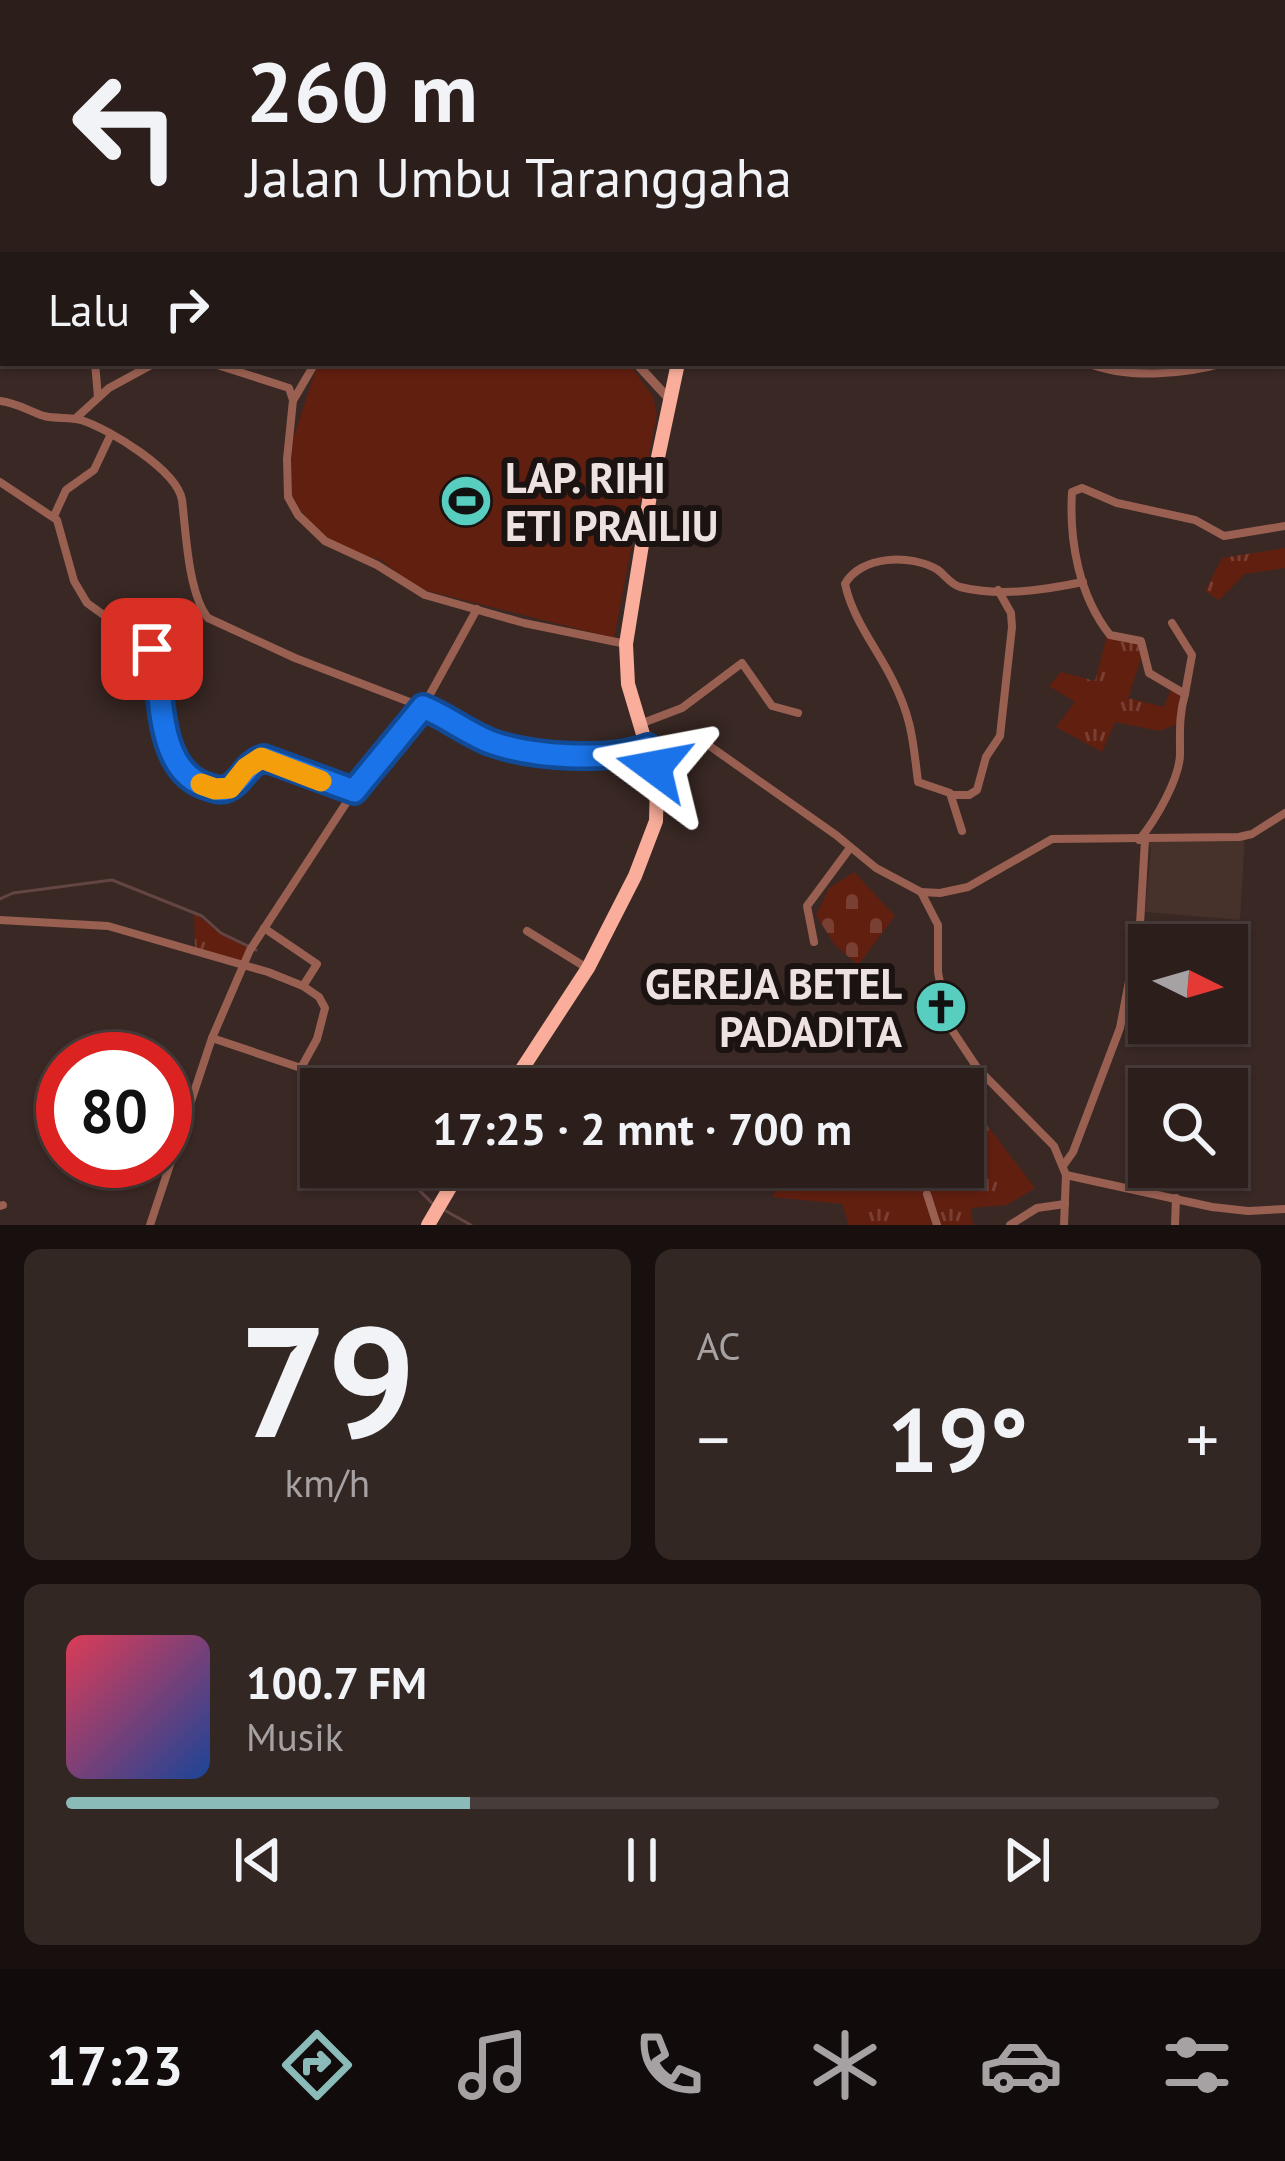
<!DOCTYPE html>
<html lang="id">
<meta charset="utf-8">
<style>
:root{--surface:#2b1e1b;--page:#332724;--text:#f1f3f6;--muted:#a6a2a3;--line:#473c3a;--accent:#8bbbb9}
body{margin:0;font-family:"PT Sans",sans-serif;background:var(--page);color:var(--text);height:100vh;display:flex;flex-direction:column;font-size:45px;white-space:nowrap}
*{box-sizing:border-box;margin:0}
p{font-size:39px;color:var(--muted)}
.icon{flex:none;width:66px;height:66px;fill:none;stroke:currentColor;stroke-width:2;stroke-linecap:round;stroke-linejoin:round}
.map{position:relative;height:1225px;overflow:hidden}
.sheet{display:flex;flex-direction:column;gap:24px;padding:24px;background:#18100f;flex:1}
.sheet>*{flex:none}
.hud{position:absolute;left:0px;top:0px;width:1287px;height:366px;box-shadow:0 3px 9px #0004,0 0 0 3px var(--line);background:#2b1e1b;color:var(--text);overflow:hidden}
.needle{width:78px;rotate:95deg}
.tools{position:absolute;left:1128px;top:924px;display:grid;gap:24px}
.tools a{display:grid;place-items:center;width:120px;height:120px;border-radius:0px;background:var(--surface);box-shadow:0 3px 9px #0004,0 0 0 3px var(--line);font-size:60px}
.speed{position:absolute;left:36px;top:1032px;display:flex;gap:24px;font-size:60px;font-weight:700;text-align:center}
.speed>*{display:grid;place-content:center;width:156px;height:156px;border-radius:50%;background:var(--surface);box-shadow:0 3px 9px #0004,0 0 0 3px var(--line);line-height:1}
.speed .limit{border:18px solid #d22;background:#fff;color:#111}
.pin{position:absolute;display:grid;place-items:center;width:102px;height:102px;color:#fff;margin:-51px;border-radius:24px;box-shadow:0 6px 18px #0006}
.me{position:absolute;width:132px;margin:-66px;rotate:283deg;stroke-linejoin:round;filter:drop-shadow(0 0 9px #0008)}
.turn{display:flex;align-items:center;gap:42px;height:252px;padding:0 48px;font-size:54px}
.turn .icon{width:156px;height:156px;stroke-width:2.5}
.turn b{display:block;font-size:84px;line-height:102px}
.then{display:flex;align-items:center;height:114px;padding:0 48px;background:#0003;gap:24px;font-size:45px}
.big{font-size:90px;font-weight:700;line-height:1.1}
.sheet .tile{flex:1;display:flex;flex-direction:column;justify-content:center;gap:18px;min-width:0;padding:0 42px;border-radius:18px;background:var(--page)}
.sheet .dial{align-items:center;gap:0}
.dial b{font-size:156px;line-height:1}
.song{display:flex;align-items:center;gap:36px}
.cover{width:144px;height:144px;border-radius:18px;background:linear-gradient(135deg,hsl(350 70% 55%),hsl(220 70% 35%))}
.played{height:12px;border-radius:6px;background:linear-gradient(90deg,var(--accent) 35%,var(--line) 35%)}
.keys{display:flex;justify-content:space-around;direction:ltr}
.heat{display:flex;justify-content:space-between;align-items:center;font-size:66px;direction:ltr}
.sheet .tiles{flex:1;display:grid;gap:24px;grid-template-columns:1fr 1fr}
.tile:last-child{grid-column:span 2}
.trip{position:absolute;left:300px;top:1068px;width:684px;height:120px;border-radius:0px;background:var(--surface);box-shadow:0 3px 9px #0004,0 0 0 3px var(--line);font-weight:700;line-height:120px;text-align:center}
.tab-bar{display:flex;height:192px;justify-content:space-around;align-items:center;background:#110c0b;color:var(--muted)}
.tab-bar .icon{width:84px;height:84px}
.tab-bar .on{color:var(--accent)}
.tab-bar b{font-size:54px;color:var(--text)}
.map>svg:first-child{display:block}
.built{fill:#47312b}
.grass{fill:url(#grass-tufts)}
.cemetery{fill:url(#cemetery-stones)}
.pitch{fill:#611f10}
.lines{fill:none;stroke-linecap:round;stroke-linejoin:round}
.stream{stroke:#634543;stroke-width:3}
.minor{stroke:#996052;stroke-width:8}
.tertiary{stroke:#996052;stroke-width:9}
.trunk{stroke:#f9ad9a;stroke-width:14}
.route-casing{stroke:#114b97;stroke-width:30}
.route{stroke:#1a73e8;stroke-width:21}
.slow{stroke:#f59e0b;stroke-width:21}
.labels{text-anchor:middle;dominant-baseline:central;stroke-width:12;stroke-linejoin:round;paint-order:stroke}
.poi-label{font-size:42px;font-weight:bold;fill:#ede2df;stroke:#1a1311;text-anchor:start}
</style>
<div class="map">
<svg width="1285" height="1225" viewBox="0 0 1285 1225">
<defs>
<pattern id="grass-tufts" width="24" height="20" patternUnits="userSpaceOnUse" patternTransform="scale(3)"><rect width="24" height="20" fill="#611f10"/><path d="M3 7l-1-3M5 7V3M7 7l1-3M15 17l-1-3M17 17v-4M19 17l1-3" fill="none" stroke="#783f32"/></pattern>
<pattern id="cemetery-stones" width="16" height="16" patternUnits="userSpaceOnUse" patternTransform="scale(3)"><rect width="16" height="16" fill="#611f10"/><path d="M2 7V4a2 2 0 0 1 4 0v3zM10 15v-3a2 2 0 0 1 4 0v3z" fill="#783f32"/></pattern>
</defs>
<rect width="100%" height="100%" fill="#392824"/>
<polygon class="built" points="1245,835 1240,920 1145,912 1151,849 1145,837"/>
<g class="grass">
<polygon points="1285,548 1285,568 1245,574 1219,600 1205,591 1222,558"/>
<polygon points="1108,632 1145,646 1128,698 1164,707 1171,689 1181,696 1178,724 1159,731 1115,722 1102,752 1056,727 1075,702 1049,686 1061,672 1095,681"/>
<polygon points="194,913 221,933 251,948 245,963 195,947"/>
<polygon points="967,1099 1035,1188 1007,1205 971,1208 973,1225 849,1225 842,1204 772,1197 793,1167 820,1167 926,1192 938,1167 963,1167 963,1108"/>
</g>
<polygon class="cemetery" points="854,872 895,916 858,965 835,945 816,915 829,888"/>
<polygon class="pitch" points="318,363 628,363 653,396 657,414 614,638 416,588 381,560 339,549 315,528 292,500 291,491 292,442"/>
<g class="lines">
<g class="stream">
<polyline points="0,899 13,893 112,880 202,916 221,933 256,950"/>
<polyline points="348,1074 354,1089"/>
<polyline points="396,1167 432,1203"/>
<polyline points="446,1211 471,1225"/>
</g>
<g class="minor">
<polyline points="188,0 188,3"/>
<polyline points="1000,0 1003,3"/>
<polyline points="1062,0 1062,3"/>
<polyline points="225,3 225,0"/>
<polyline points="980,3 980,0"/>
<polyline points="1205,3 1205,0"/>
<polyline points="1284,15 1285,15"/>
<polyline points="1284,83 1285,84"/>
<polyline points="1284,129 1285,128"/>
<polyline points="0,235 3,234"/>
<polyline points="0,308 3,307"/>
<polyline points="1284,345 1285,345"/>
<polyline points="95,363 98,397"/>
<polyline points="211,363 289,388 293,400 287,459 288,497 298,515 325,541 377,565 425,595 524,623 626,644"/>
<path d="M1087,363c40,16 96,12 137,0"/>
<polyline points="294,399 315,363"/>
<path d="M0,401c18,2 28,10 44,15 12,3 25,1 37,4 28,9 96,50 101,80 4,32 6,93 26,118l87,40 151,58 43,26 22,5 103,10 54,-16 36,1 132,93 40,33 45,24 17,33v47l10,52 30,45 76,77 12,29 -2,50"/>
<polyline points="76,418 109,388 155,363"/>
<path d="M0,482l57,38 17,61 13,22 64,46 5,10c7,46 4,129 69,130l29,-28 10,-3 90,33"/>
<polyline points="54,516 66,490 94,470 111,434"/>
<polyline points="1172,623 1192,655 1185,694"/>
<polyline points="640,724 682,708 742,663 772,706 798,713"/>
<polyline points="951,795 969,795 977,790 986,757 1000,736 1012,627 1011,613 998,590"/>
<path d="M962,831l-12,-38 -32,-11c-5,-41 -6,-64 -26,-103 -16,-32 -39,-59 -47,-95 15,-28 66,-31 93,-14 8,6 12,14 22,17 40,10 84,3 123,-5"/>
<path d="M1139,840c16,-19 42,-63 41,-88 0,-22 -1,-37 5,-58l-36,-21 -8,-32 -31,-6c-31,-39 -41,-94 -38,-143l10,-4 35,15 78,17 29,16 61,-10"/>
<polyline points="921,892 940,893 968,887 1052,839 1239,837 1252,834 1285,813"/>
<polyline points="0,920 108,926 268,972 303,986 319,997 325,1008 317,1039 301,1068 212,1038"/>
<polyline points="264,928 317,964 303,986"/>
<polyline points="527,931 587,968"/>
<polyline points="814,942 807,906 850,848"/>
<polyline points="1063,1166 1073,1152 1120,1028 1140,924 1145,840"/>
<polyline points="1066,1175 1212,1207 1248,1211 1285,1209"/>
<polyline points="927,1194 937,1225"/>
<polyline points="0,1206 3,1205"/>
<polyline points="150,1225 212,1038 250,950 354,791 423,707 477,609"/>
<polyline points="1010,1225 1037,1208 1065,1204"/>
<polyline points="1175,1225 1176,1198"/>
</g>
<g class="tertiary">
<polyline points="461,3 475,0"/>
<polyline points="579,3 580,0"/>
<polyline points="0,109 3,108"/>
<polyline points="636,363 670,400"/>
</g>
<g class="trunk">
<polyline points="756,3 757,0"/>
<polyline points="509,1089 588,968 635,876 656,821 657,781 628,684 626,644 650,495 678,363"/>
<polyline points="428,1225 462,1167"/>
</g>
</g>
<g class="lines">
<g class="route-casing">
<path id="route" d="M152,649l4,10c6,41 2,114 53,128 5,2 13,4 19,1 15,-7 18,-25 36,-30l90,33 69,-84c23,9 44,26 67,35 41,15 117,20 158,5l6,20"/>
</g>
<use href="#route" class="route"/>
<polyline class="slow" points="201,784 215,789 230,788 246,768 261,758 321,781"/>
</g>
<defs>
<g id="stadium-disc" transform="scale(2.7)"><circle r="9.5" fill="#58cec0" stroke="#1a1311"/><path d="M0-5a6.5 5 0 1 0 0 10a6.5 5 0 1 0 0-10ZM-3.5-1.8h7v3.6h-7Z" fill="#111"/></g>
<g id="church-disc" transform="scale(2.7)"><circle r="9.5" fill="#58cec0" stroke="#1a1311"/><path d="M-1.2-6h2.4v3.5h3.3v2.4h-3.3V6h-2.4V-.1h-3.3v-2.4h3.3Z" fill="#111"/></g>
</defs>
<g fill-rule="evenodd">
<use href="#stadium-disc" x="466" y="501"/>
<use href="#church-disc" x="941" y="1007"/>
</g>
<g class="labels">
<g class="poi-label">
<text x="505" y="477">LAP. RIHI<tspan x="505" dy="48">ETI PRAILIU</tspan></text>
<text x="902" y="983" text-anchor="end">GEREJA BETEL<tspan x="902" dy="48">PADADITA</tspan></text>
</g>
</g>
</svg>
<div class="tools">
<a><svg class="needle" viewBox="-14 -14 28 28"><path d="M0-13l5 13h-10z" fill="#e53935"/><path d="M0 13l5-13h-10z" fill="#a6a2a3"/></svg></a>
<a><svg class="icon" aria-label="search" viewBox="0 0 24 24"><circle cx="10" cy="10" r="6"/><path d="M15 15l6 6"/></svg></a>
</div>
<div class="speed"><div class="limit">80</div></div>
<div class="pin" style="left:152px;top:649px;background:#d93025"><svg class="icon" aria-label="arrive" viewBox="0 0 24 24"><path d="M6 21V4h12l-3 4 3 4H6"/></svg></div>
<svg class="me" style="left:654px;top:767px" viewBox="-20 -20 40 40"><path d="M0-17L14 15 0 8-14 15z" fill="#1a73e8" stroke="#fff" stroke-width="4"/></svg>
<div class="trip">17:25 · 2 mnt · 700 m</div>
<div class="hud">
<div class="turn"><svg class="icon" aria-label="left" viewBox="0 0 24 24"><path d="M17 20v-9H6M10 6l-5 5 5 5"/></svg><div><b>260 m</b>Jalan Umbu Taranggaha</div></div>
<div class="then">Lalu<svg class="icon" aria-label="right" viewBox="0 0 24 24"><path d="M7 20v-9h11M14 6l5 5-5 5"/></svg></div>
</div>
</div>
<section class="sheet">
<div class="tiles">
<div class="tile dial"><b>79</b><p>km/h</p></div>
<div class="tile"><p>AC</p>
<div class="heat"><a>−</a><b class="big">19°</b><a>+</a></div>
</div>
<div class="tile">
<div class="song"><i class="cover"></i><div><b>100.7 FM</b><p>Musik</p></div></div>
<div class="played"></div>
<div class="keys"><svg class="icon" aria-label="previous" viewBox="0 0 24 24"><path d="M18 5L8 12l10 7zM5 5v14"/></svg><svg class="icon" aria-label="pause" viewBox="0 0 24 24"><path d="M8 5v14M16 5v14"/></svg><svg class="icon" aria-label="next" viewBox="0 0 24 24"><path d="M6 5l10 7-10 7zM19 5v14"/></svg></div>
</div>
</div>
</section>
<nav class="tab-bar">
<b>17:23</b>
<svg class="icon on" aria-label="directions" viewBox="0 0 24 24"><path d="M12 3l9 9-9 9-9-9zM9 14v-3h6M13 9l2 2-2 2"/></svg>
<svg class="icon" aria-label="music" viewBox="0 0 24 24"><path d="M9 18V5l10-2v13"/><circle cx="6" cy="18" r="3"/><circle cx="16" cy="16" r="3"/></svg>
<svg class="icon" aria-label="phone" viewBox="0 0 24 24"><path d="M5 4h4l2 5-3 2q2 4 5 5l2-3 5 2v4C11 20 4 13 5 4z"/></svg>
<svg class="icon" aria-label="climate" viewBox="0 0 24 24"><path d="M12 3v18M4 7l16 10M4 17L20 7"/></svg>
<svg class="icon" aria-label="car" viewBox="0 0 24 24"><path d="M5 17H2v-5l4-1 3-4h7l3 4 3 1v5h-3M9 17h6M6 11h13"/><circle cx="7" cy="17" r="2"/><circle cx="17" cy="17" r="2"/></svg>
<svg class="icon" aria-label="filters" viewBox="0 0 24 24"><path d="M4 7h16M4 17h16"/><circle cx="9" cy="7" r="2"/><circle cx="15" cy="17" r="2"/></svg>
</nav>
